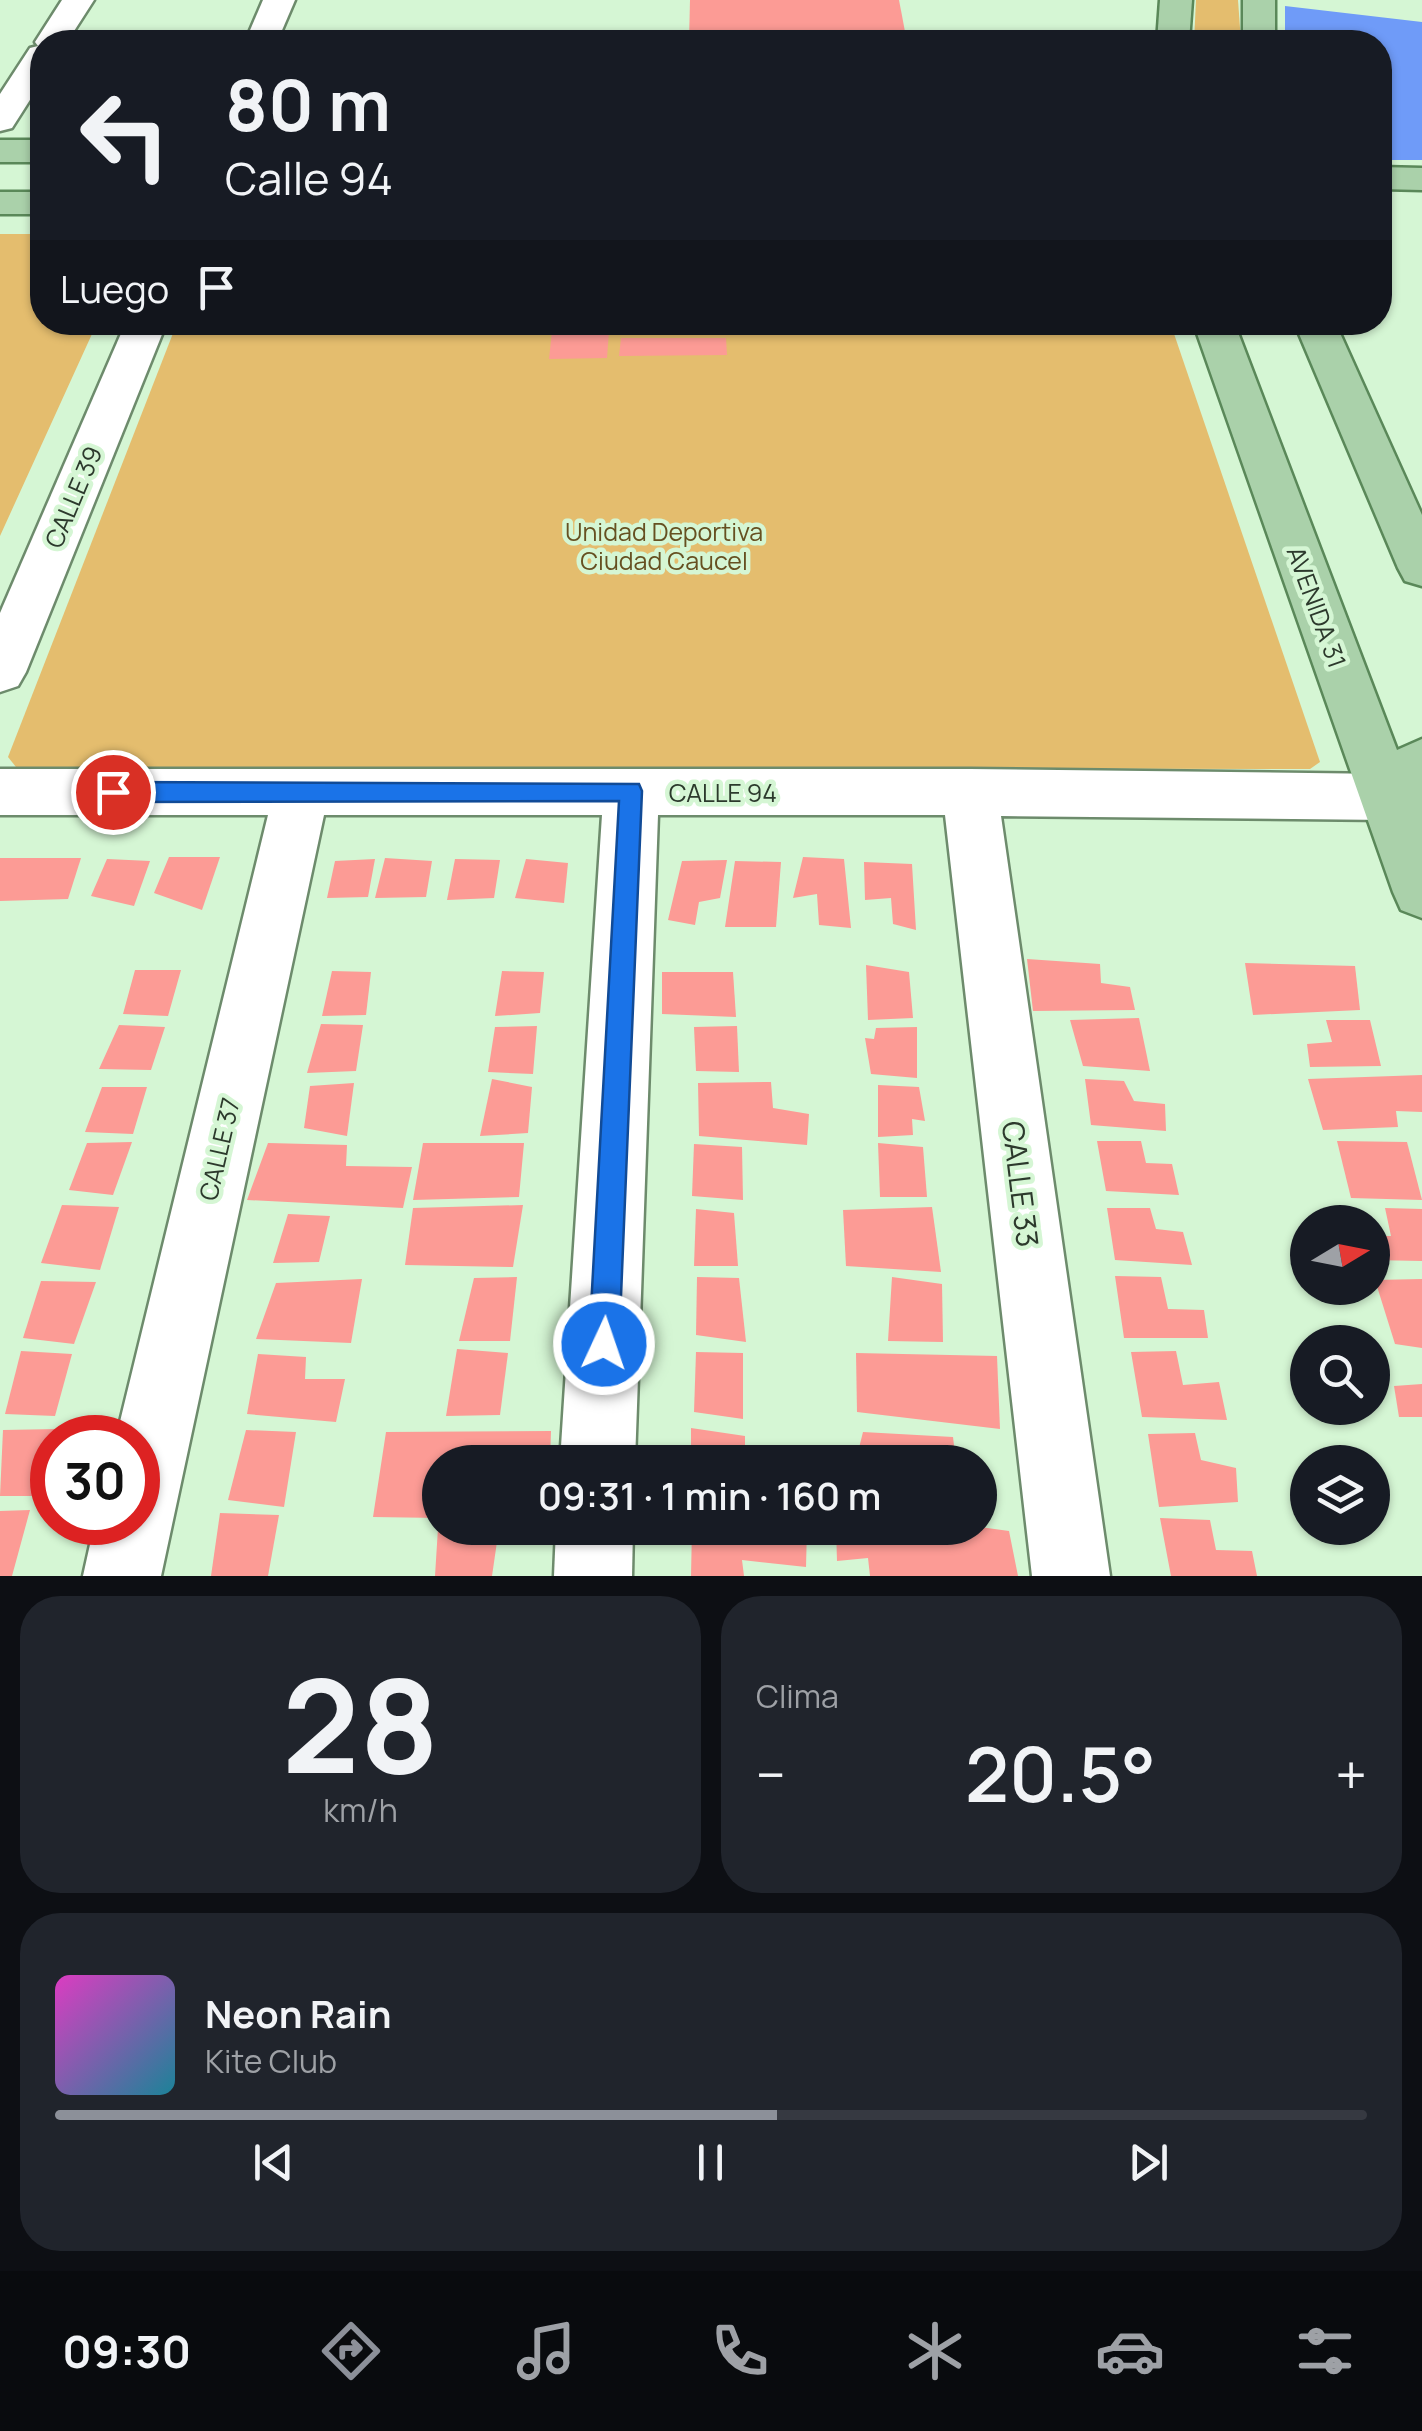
<!DOCTYPE html>
<html lang="es">
<meta charset="utf-8">
<style>
:root{--surface:#171b24;--page:#20242c;--text:#f1f3f6;--muted:#9ea1a6;--line:#363941;--accent:#8c9099}
body{margin:0;font-family:Manrope,sans-serif;background:var(--page);color:var(--text);height:100vh;display:flex;flex-direction:column;font-size:38px;white-space:nowrap}
*{box-sizing:border-box;margin:0}
p{font-size:32px;color:var(--muted)}
.icon{flex:none;width:55px;height:55px;fill:none;stroke:currentColor;stroke-width:2;stroke-linecap:round;stroke-linejoin:round}
.map{position:relative;height:1576px;overflow:hidden}
.drawer{display:flex;flex-direction:column;gap:20px;padding:20px;background:#0d0f14;flex:1}
.drawer>*{flex:none}
.hud{position:absolute;left:30px;top:30px;width:1362px;height:305px;border-radius:40px;box-shadow:0 2px 8px #0004;background:#171b24;color:var(--text);overflow:hidden}
.needle{width:65px;rotate:80deg}
.buttons{position:absolute;left:1290px;top:1205px;display:grid;gap:20px}
.buttons a{display:grid;place-items:center;width:100px;height:100px;border-radius:50%;background:var(--surface);box-shadow:0 2px 8px #0004;font-size:50px}
.speed{position:absolute;left:30px;top:1415px;display:flex;gap:20px;font-size:50px;font-weight:700;text-align:center}
.speed>*{display:grid;place-content:center;width:130px;height:130px;border-radius:50%;background:var(--surface);box-shadow:0 2px 8px #0004;line-height:1}
.speed .limit{border:15px solid #d22;background:#fff;color:#111}
.pin{position:absolute;display:grid;place-items:center;width:85px;height:85px;color:#fff;margin:-42px;border:5px solid #fff;border-radius:50%;box-shadow:0 2px 10px #0007}
.me{position:absolute;width:110px;margin:-55px;rotate:3deg;stroke-linejoin:round;filter:drop-shadow(0 0 8px #0008)}
.turn{display:flex;align-items:center;gap:35px;height:210px;padding:0 30px;font-size:45px}
.turn .icon{width:130px;height:130px;stroke-width:2.5}
.turn b{display:block;font-size:70px;line-height:85px}
.then{display:flex;align-items:center;height:95px;padding:0 30px;background:#0003;gap:20px;font-size:38px}
.big{font-size:75px;font-weight:600;line-height:1.1}
.drawer .widget{flex:1;display:flex;flex-direction:column;justify-content:center;gap:15px;min-width:0;padding:0 35px;border-radius:40px;background:var(--page)}
.drawer .dial{align-items:center;gap:0}
.dial b{font-size:130px;line-height:1}
.song{display:flex;align-items:center;gap:30px}
.cover{width:120px;height:120px;border-radius:15px;background:linear-gradient(135deg,hsl(310 70% 55%),hsl(190 70% 35%))}
.played{height:10px;border-radius:5px;background:linear-gradient(90deg,var(--accent) 55%,var(--line) 55%)}
.keys{display:flex;justify-content:space-around;direction:ltr}
.heat{display:flex;justify-content:space-between;align-items:center;font-size:55px;direction:ltr}
.drawer .tiles{flex:1;display:grid;gap:20px;grid-template-columns:1fr 1fr}
.widget:last-child{grid-column:span 2}
.trip{position:absolute;left:422px;top:1445px;width:575px;height:100px;border-radius:50px;background:var(--surface);box-shadow:0 2px 8px #0004;font-weight:600;line-height:100px;text-align:center}
.dock{display:flex;height:160px;justify-content:space-around;align-items:center;background:#090b0e;color:var(--muted)}
.dock .icon{width:70px;height:70px}
.dock .on{color:var(--accent)}
.dock b{font-size:45px;color:var(--text)}
.map>svg:first-child{display:block}
.green{fill:#e4bd6e}
.water{fill:#6f9bf8}
.building{fill:#fc9b95}
.lines{fill:none;stroke-linecap:round;stroke-linejoin:round}
.minor-casing{stroke:#6d8b6c;stroke-width:5}
.major-casing{stroke:#5a8859;stroke-width:5}
.minor{fill:#fff;fill-rule:evenodd}
.major{fill:#aad1aa;fill-rule:evenodd}
.route{fill:#1a73e8;stroke:#114b97;stroke-width:2.5}
.labels{text-anchor:middle;dominant-baseline:central;stroke-width:9;stroke-linejoin:round;paint-order:stroke}
.street-label{font-size:25px;fill:#2c392c;stroke:#d5f6d4}
.park-label{font-size:25px;fill:#665021;stroke:#d5f6d4}
.near-street-label{font-size:30px;fill:#2c392c;stroke:#d5f6d4}
</style>
<div class="map">
<svg width="1422" height="1576" viewBox="0 0 1422 1576">
<rect width="100%" height="100%" fill="#d5f6d4"/>
<g class="green">
<polygon points="1196,0 1238,0 1241,42 1194,42"/>
<polygon points="0,234 42,234 42,322 97,323 0,536"/>
<polygon points="1170,322 1320,762 1310,769 16,767 8,757 177,323"/>
</g>
<polygon class="water" points="1285,6 1422,22 1422,160 1380,160 1380,42 1285,42"/>
<g class="building">
<polygon points="690,0 899,0 907,42 689,42"/>
<polygon points="552,331 609,331 607,358 549,359"/>
<polygon points="621,338 726,338 727,355 619,356"/>
<polygon points="169,857 220,857 202,910 154,893"/>
<polygon points="803,857 844,859 851,928 819,925 817,894 793,898"/>
<polygon points="0,858 81,858 68,899 0,901"/>
<polygon points="385,858 432,861 426,897 375,898"/>
<polygon points="107,859 150,861 134,906 91,896"/>
<polygon points="375,859 368,897 327,898 335,861"/>
<polygon points="455,859 500,860 494,898 447,900"/>
<polygon points="526,859 568,863 564,903 515,898"/>
<polygon points="727,860 720,898 699,902 695,925 668,920 682,861"/>
<polygon points="735,861 781,862 776,927 725,927"/>
<polygon points="864,862 912,864 916,930 893,924 891,898 865,900"/>
<polygon points="1027,959 1100,964 1101,983 1130,987 1135,1010 1033,1011"/>
<polygon points="1245,963 1355,966 1360,1010 1253,1015"/>
<polygon points="866,965 909,972 913,1018 868,1020"/>
<polygon points="135,970 181,970 168,1016 123,1014"/>
<polygon points="332,971 371,972 366,1015 322,1016"/>
<polygon points="502,971 544,972 540,1013 495,1016"/>
<polygon points="662,972 733,972 736,1017 662,1014"/>
<polygon points="1139,1018 1150,1071 1083,1066 1070,1020"/>
<polygon points="1326,1020 1370,1020 1381,1066 1310,1067 1307,1044 1332,1042"/>
<polygon points="321,1024 363,1025 356,1071 307,1073"/>
<polygon points="119,1025 165,1027 151,1070 99,1069"/>
<polygon points="537,1026 533,1074 488,1072 495,1027"/>
<polygon points="737,1026 739,1072 696,1071 694,1027"/>
<polygon points="917,1027 917,1078 871,1074 865,1038 874,1039 876,1028"/>
<polygon points="1422,1075 1422,1112 1396,1111 1398,1127 1323,1130 1308,1079"/>
<polygon points="492,1079 532,1087 528,1133 480,1136"/>
<polygon points="1085,1079 1124,1081 1134,1101 1165,1104 1166,1131 1091,1125"/>
<polygon points="771,1082 773,1108 809,1114 807,1145 699,1136 698,1083"/>
<polygon points="354,1083 347,1136 304,1128 310,1086"/>
<polygon points="878,1085 919,1087 925,1121 912,1119 913,1135 878,1137"/>
<polygon points="102,1087 147,1087 133,1134 85,1132"/>
<polygon points="1097,1141 1141,1141 1146,1163 1172,1164 1179,1195 1106,1191"/>
<polygon points="1337,1141 1407,1142 1422,1200 1351,1198"/>
<polygon points="132,1142 113,1195 69,1190 87,1143"/>
<polygon points="268,1143 347,1145 346,1166 412,1167 403,1208 247,1200"/>
<polygon points="423,1143 524,1143 519,1197 413,1200"/>
<polygon points="878,1143 923,1147 927,1197 880,1197"/>
<polygon points="694,1144 742,1147 743,1200 692,1196"/>
<polygon points="62,1205 119,1207 100,1270 41,1263"/>
<polygon points="523,1205 513,1267 405,1265 413,1208"/>
<polygon points="932,1207 941,1272 846,1266 843,1210"/>
<polygon points="1107,1208 1150,1208 1156,1229 1183,1232 1192,1265 1115,1260"/>
<polygon points="1385,1208 1422,1209 1422,1261 1372,1260 1372,1236 1391,1236"/>
<polygon points="696,1209 734,1213 738,1266 694,1266"/>
<polygon points="288,1214 330,1216 319,1262 273,1263"/>
<polygon points="1115,1276 1161,1277 1168,1309 1204,1310 1208,1338 1124,1338"/>
<polygon points="517,1277 510,1341 459,1341 474,1278"/>
<polygon points="697,1277 739,1278 746,1342 696,1335"/>
<polygon points="892,1277 942,1284 943,1342 888,1341"/>
<polygon points="362,1279 351,1343 256,1339 276,1283"/>
<polygon points="1422,1279 1422,1348 1395,1344 1375,1280"/>
<polygon points="41,1281 96,1282 74,1344 23,1338"/>
<polygon points="457,1349 508,1353 500,1415 446,1416"/>
<polygon points="21,1351 72,1354 55,1416 5,1414"/>
<polygon points="1176,1351 1183,1385 1219,1382 1227,1420 1142,1417 1131,1352"/>
<polygon points="696,1352 743,1353 743,1419 694,1412"/>
<polygon points="856,1353 997,1356 1000,1429 857,1412"/>
<polygon points="258,1354 306,1357 305,1379 345,1379 336,1422 247,1414"/>
<polygon points="1422,1384 1422,1417 1399,1417 1394,1386"/>
<polygon points="691,1428 745,1436 745,1462 691,1462"/>
<polygon points="58,1429 36,1496 0,1496 3,1430"/>
<polygon points="246,1430 296,1432 284,1507 228,1500"/>
<polygon points="551,1431 550,1462 440,1462 440,1518 373,1517 386,1432"/>
<polygon points="863,1432 953,1437 956,1462 887,1462 886,1454 859,1448"/>
<polygon points="1195,1433 1201,1460 1236,1468 1238,1502 1159,1507 1148,1434"/>
<polygon points="30,1510 12,1576 0,1576 0,1511"/>
<polygon points="220,1513 279,1515 268,1576 211,1576"/>
<polygon points="1160,1518 1210,1520 1216,1550 1252,1551 1257,1576 1171,1576"/>
<polygon points="980,1527 1009,1531 1018,1576 870,1576 868,1558 837,1561 836,1528"/>
<polygon points="438,1528 499,1528 492,1576 435,1576"/>
<polygon points="692,1528 807,1528 806,1567 742,1560 744,1576 691,1576"/>
</g>
<g class="lines">
<g class="minor-casing">
<g id="minor">
<polygon points="62,0 94,0 67,42 42,42 42,81 12,128 0,131 0,94 30,48 38,46 35,42"/>
<polygon points="263,0 295,0 277,42 245,42"/>
<polygon points="126,322 167,322 26,672 18,686 0,692 0,613"/>
<polygon points="0,769 970,769 1387,774 1407,781 1415,797 1407,813 1387,820 1001,816 1110,1576 1032,1576 945,815 658,815 635,1462 560,1462 602,815 324,815 161,1576 83,1576 95,1522 138,1522 138,1438 116,1438 268,815 0,815"/>
<polygon points="556,1528 633,1528 632,1576 554,1576"/>
</g>
</g>
<g class="major-casing">
<g id="major">
<polygon points="1160,0 1192,0 1189,42 1157,42"/>
<rect x="1243" y="0" width="32" height="42"/>
<rect x="0" y="140" width="42" height="22"/>
<polygon points="1380,167 1422,168 1422,190 1380,189"/>
<rect x="0" y="192" width="42" height="22"/>
<polygon points="1193,322 1234,322 1397,750 1422,739 1422,918 1401,910 1393,892"/>
<polygon points="1294,322 1335,322 1422,515 1422,586 1405,581 1398,568"/>
</g>
</g>
<use href="#minor" class="minor"/>
<use href="#major" class="major"/>
</g>
<polygon class="route" points="113,782 639,784 642,791 619,1344 615,1355 604,1359 593,1355 589,1344 619,801 113,802 105,799 102,792 105,785"/>
<g class="labels">
<g class="street-label">
<text transform="translate(73 497) rotate(-67)">CALLE 39</text>
<text transform="translate(1317 607) rotate(70)">AVENIDA 31</text>
<text x="723" y="792">CALLE 94</text>
<text transform="translate(219 1149) rotate(-77)">CALLE 37</text>
</g>
<g class="park-label">
<text x="664" y="531">Unidad Deportiva<tspan x="664" dy="29">Ciudad Caucel</tspan></text>
</g>
<g class="near-street-label">
<text transform="translate(1021 1184) rotate(83)">CALLE 33</text>
</g>
</g>
</svg>
<div class="buttons">
<a><svg class="needle" viewBox="-14 -14 28 28"><path d="M0-13l5 13h-10z" fill="#e53935"/><path d="M0 13l5-13h-10z" fill="#9ea1a6"/></svg></a>
<a><svg class="icon" aria-label="search" viewBox="0 0 24 24"><circle cx="10" cy="10" r="6"/><path d="M15 15l6 6"/></svg></a>
<a><svg class="icon" aria-label="layers" viewBox="0 0 24 24"><path d="M12 4l9 5-9 5-9-5zM3 14l9 5 9-5"/></svg></a>
</div>
<div class="speed"><div class="limit">30</div></div>
<div class="pin" style="left:113px;top:792px;background:#d93025"><svg class="icon" aria-label="arrive" viewBox="0 0 24 24"><path d="M6 21V4h12l-3 4 3 4H6"/></svg></div>
<svg class="me" style="left:604px;top:1344px" viewBox="-20 -20 40 40"><circle r="17" fill="#1a73e8" stroke="#fff" stroke-width="3"/><path d="M0-11L8 9 0 5-8 9z" fill="#fff"/></svg>
<div class="trip">09:31 · 1 min · 160 m</div>
<div class="hud">
<div class="turn"><svg class="icon" aria-label="left" viewBox="0 0 24 24"><path d="M17 20v-9H6M10 6l-5 5 5 5"/></svg><div><b>80 m</b>Calle 94</div></div>
<div class="then">Luego<svg class="icon" aria-label="arrive" viewBox="0 0 24 24"><path d="M6 21V4h12l-3 4 3 4H6"/></svg></div>
</div>
</div>
<section class="drawer">
<div class="tiles">
<div class="widget dial"><b>28</b><p>km/h</p></div>
<div class="widget"><p>Clima</p>
<div class="heat"><a>−</a><b class="big">20.5°</b><a>+</a></div>
</div>
<div class="widget">
<div class="song"><i class="cover"></i><div><b>Neon Rain</b><p>Kite Club</p></div></div>
<div class="played"></div>
<div class="keys"><svg class="icon" aria-label="previous" viewBox="0 0 24 24"><path d="M18 5L8 12l10 7zM5 5v14"/></svg><svg class="icon" aria-label="pause" viewBox="0 0 24 24"><path d="M8 5v14M16 5v14"/></svg><svg class="icon" aria-label="next" viewBox="0 0 24 24"><path d="M6 5l10 7-10 7zM19 5v14"/></svg></div>
</div>
</div>
</section>
<nav class="dock">
<b>09:30</b>
<svg class="icon on" aria-label="directions" viewBox="0 0 24 24"><path d="M12 3l9 9-9 9-9-9zM9 14v-3h6M13 9l2 2-2 2"/></svg>
<svg class="icon" aria-label="music" viewBox="0 0 24 24"><path d="M9 18V5l10-2v13"/><circle cx="6" cy="18" r="3"/><circle cx="16" cy="16" r="3"/></svg>
<svg class="icon" aria-label="phone" viewBox="0 0 24 24"><path d="M5 4h4l2 5-3 2q2 4 5 5l2-3 5 2v4C11 20 4 13 5 4z"/></svg>
<svg class="icon" aria-label="climate" viewBox="0 0 24 24"><path d="M12 3v18M4 7l16 10M4 17L20 7"/></svg>
<svg class="icon" aria-label="car" viewBox="0 0 24 24"><path d="M5 17H2v-5l4-1 3-4h7l3 4 3 1v5h-3M9 17h6M6 11h13"/><circle cx="7" cy="17" r="2"/><circle cx="17" cy="17" r="2"/></svg>
<svg class="icon" aria-label="filters" viewBox="0 0 24 24"><path d="M4 7h16M4 17h16"/><circle cx="9" cy="7" r="2"/><circle cx="15" cy="17" r="2"/></svg>
</nav>
